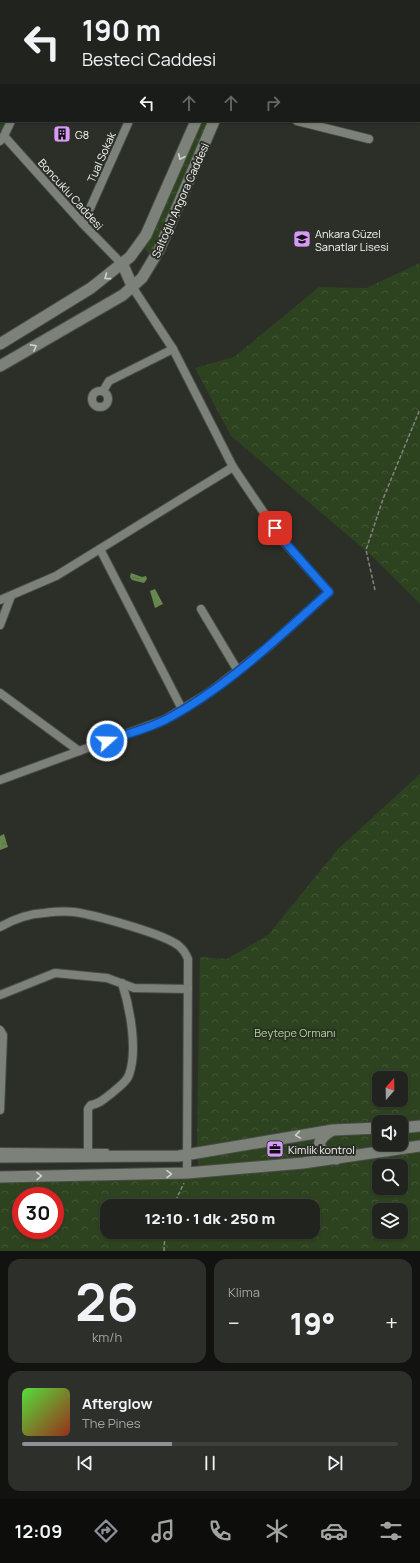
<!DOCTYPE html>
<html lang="tr">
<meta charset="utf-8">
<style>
:root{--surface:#20231e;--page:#2d2f2b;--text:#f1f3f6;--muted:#a2a4a4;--line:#3d403c;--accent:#8c9099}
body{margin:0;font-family:Manrope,sans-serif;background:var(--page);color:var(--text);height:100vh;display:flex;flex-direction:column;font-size:15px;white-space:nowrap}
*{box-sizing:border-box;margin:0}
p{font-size:13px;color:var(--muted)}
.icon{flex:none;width:22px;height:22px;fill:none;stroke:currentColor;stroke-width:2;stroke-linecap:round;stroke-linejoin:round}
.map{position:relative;height:1251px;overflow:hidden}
.panel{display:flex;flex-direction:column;gap:8px;padding:8px;background:#121310;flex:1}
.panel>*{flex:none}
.banner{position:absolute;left:0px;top:0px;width:420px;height:122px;box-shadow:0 1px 3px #0004,0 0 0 1px var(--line);background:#20231e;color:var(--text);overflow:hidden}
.needle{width:26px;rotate:20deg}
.fabs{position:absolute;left:372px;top:1071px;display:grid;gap:8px}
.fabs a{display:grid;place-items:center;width:36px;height:36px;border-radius:8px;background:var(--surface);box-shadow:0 1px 3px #0004,0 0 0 1px var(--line);font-size:20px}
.speed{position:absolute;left:12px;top:1187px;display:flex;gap:8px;font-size:20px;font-weight:700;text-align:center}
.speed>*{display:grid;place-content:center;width:52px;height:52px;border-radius:50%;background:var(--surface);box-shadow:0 1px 3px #0004,0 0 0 1px var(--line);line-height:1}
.speed .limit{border:6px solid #d22;background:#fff;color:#111}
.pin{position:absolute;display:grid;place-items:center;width:34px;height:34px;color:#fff;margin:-17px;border-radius:8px;box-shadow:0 2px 6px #0006}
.me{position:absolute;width:44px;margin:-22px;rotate:70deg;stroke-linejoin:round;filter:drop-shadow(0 0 3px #0008)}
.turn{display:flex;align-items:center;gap:14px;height:84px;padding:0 16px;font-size:18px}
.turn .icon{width:52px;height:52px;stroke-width:2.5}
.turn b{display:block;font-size:28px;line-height:34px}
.lanes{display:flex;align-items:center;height:38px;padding:0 16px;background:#0003;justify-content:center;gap:20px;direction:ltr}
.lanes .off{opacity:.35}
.big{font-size:30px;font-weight:800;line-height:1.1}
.panel .card{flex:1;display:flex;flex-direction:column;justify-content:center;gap:6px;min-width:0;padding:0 14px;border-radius:12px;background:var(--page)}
.panel .dial{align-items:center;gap:0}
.dial b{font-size:52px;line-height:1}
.song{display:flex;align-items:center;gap:12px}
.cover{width:48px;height:48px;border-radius:6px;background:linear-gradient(135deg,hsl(110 70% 55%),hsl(10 70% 35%))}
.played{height:4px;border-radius:2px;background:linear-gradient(90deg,var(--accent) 40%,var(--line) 40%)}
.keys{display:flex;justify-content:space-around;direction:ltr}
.heat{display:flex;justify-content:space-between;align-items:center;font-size:22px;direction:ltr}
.panel .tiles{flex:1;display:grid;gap:8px;grid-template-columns:1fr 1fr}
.card:last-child{grid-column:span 2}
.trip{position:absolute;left:100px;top:1199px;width:220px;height:40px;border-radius:12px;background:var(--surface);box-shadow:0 1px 3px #0004,0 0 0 1px var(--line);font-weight:800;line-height:40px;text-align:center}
.tab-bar{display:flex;height:64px;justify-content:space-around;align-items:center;background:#0d0e0c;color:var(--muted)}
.tab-bar .icon{width:28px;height:28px}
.tab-bar .active{color:var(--accent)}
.tab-bar b{font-size:18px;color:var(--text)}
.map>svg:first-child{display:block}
.grass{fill:url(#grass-dots)}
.forest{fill:url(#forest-crowns);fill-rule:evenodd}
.water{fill:url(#water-ripples)}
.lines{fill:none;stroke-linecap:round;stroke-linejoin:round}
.lane-casing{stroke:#494d47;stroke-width:6}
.street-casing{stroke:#494d47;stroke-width:10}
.secondary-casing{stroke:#494d47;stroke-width:13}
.path{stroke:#80847e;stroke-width:1.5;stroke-dasharray:4 2;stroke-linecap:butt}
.lane{stroke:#7c8179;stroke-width:4}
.street{stroke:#7c8179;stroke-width:8}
.secondary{stroke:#7c8179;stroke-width:11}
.oneway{stroke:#cfd3cd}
.route-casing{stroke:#114b97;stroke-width:10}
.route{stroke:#1a73e8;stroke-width:7}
.labels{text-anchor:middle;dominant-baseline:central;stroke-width:4;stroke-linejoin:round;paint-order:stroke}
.poi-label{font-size:11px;fill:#f3f6f1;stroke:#2b2f28;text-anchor:start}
.street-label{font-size:11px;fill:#f3f6f1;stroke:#2b2f28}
.park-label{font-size:11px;fill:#a9da88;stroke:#2b2f28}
</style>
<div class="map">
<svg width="420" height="1251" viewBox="0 0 420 1251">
<defs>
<pattern id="grass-dots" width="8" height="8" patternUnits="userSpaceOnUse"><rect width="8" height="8" fill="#2d421f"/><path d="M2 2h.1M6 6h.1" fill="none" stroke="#425535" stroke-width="1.8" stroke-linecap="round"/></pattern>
<pattern id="forest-crowns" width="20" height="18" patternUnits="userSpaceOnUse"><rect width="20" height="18" fill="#2d421f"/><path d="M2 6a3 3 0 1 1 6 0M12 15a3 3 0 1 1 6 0" fill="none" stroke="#425535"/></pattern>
<pattern id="water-ripples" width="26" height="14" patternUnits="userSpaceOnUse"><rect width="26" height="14" fill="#66884f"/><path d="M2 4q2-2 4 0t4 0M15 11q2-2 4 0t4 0" fill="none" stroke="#5a6f4c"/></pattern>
</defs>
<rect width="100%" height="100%" fill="#2b2f28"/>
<polygon class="grass" points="0,0 13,1 1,1 1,121 11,121 0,141"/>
<g class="forest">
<polygon points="0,3 1,115 0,118"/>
<polygon points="201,121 210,121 162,231 151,252 148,253 145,249"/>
<polygon points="420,263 420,604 372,556 231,436 195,368 234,357 319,287 366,288"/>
<path d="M420,774v477h-420v-70l199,-2 -2,-36 3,-186 27,2 41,-24 70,-86zM379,1078h22v22h-22zM379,1122h22v22h-22zM379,1166h22v22h-22zM21,1196h34v34h-34zM107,1206h206v26h-206zM379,1210h22v22h-22z"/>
</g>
<g class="water">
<polygon points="131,573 142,577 146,576 147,579 144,583 132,580 130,577"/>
<polygon points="155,589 163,604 155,608 150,591"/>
<polygon points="4,834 8,847 0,850 0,836"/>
</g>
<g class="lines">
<g class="lane-casing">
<polyline id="lane" points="0,1150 107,1151"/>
</g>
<g class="street-casing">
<g id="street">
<polyline points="13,0 13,1"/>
<polyline points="134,0 135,1"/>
<polyline points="407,0 408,1"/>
<polyline points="103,1 105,0"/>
<polyline points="384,1 385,0"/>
<polyline points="419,16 420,18"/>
<polyline points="419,81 420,80"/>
<polyline points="297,121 369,139"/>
<polyline points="4,136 83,224 123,265"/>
<polyline points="0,141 4,136 11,121"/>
<polyline points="83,224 129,121"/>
<polyline points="103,391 109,381 173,349"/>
<circle cx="100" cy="399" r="8"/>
<polyline points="100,549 182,709"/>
<polyline points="0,600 56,576 233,467 173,349 133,288"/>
<polyline points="201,609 238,671"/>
<polyline points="0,625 11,596"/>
<polyline points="0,693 79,751"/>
<polyline points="0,780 164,720 210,692 268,647 329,592 283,541 233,467"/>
<path d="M0,927c14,-8 28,-13 44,-14 9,-1 21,-2 30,-1 21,3 91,22 105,34 5,4 7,8 9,13l-1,214"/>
<polyline points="0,995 55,973 107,978 134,988 188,989"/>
<polyline points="0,1030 3,1035 0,1110"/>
<path d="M88,1151v-42l3,-4c9,-1 14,-7 21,-12 6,-6 14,-10 17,-18 9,-25 1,-67 -7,-92"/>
</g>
</g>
<g class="secondary-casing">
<g id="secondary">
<polyline points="202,0 202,1"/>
<polyline points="223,0 223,1"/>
<polyline points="123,265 133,288"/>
<polyline points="0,344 91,288 130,257 146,235 196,121"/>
<polyline points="0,366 123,295 142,278 159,250 214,121"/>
<polyline points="401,1128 420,1126"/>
<path d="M331,1131c-20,13 -11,19 5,28"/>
<polyline points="0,1157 179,1156 333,1130 379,1128"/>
<polyline points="0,1177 187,1173 303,1163 420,1146"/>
</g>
</g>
<g class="path">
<polyline points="0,3 1,5"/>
<polyline points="0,118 1,115"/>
<polyline points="375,590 366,550 383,499 420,409"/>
<polyline points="173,1206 184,1183"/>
<polyline points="164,1251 165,1232"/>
</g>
<use href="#lane" class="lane"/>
<use href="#street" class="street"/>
<use href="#secondary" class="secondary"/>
</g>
<defs><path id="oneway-chevron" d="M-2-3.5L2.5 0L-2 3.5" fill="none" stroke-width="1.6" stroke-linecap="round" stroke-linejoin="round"/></defs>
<g class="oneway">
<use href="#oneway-chevron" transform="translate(181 157) rotate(114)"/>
<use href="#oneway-chevron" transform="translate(107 277) rotate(144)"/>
<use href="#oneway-chevron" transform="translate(34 347) rotate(-29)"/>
<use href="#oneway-chevron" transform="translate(298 1135) rotate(171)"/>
<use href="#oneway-chevron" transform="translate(169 1174) rotate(-1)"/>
<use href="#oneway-chevron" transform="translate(39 1176) rotate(-1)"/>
</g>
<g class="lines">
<g class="route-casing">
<path id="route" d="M107,741c19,-7 40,-12 58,-21 61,-32 113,-82 164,-128l-46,-52 -8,-12"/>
</g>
<use href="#route" class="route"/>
</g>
<defs>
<g id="building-square" transform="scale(0.9)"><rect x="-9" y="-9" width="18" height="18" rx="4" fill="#d89af8" stroke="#2b2f28"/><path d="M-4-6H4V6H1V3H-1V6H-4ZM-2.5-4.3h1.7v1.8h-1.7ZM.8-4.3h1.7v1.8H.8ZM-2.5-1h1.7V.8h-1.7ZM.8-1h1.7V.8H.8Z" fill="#111"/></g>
<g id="school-square" transform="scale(0.9)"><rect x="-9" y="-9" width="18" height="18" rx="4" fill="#d89af8" stroke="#2b2f28"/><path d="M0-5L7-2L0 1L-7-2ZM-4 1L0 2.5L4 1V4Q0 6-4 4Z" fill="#111"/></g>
<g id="office-square" transform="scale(0.9)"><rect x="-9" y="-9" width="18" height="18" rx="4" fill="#d89af8" stroke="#2b2f28"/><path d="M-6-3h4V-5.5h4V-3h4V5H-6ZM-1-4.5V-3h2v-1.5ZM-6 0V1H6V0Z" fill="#111"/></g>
</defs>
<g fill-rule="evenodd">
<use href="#building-square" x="62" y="134"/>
<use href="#school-square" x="302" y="239"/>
<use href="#office-square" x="275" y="1149"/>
</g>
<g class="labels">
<g class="poi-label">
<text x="75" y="134">G8</text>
<text x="315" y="233">Ankara Güzel<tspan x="315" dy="13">Sanatlar Lisesi</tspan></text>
<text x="288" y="1149">Kimlik kontrol</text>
</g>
<g class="street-label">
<text transform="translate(101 157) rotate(-66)">Tual Sokak</text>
<text transform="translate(71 194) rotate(48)">Boncuklu Caddesi</text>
<text transform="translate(180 200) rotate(-66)">Saltoğlu Angora Caddesi</text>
</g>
<g class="park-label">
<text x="295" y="1032">Beytepe Ormanı</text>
</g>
</g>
</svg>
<div class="fabs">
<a><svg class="needle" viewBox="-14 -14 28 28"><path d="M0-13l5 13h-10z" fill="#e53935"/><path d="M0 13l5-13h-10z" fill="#a2a4a4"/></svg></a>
<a><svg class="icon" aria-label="sound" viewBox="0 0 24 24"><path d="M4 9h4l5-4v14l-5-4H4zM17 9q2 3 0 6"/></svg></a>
<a><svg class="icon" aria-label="search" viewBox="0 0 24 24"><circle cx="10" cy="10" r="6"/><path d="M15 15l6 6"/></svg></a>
<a><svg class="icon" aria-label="layers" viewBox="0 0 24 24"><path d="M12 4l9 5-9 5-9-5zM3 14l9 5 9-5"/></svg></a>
</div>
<div class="speed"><div class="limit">30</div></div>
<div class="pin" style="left:275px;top:528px;background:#d93025"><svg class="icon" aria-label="arrive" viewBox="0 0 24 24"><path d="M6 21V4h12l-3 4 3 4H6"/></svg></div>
<svg class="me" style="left:107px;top:741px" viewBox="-20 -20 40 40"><circle r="17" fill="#1a73e8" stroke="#fff" stroke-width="3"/><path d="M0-11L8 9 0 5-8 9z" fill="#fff"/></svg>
<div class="trip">12:10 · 1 dk · 250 m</div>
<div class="banner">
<div class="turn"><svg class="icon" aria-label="left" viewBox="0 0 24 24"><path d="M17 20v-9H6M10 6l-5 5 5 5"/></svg><div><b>190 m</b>Besteci Caddesi</div></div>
<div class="lanes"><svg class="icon" aria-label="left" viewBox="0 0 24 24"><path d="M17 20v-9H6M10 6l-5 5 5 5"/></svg><svg class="icon off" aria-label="ahead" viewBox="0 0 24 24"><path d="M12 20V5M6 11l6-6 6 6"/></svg><svg class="icon off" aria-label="ahead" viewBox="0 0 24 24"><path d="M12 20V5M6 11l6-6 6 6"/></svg><svg class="icon off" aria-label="right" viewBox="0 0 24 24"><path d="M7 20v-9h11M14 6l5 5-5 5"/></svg></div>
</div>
</div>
<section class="panel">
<div class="tiles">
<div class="card dial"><b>26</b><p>km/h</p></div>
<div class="card"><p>Klima</p>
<div class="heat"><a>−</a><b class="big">19°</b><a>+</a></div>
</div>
<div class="card">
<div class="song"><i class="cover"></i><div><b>Afterglow</b><p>The Pines</p></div></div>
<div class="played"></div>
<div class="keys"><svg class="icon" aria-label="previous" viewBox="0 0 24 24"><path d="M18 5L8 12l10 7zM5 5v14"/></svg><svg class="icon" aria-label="pause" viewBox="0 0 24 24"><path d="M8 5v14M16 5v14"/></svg><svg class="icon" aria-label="next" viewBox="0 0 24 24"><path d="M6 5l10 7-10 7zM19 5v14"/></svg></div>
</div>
</div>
</section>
<nav class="tab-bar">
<b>12:09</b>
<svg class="icon active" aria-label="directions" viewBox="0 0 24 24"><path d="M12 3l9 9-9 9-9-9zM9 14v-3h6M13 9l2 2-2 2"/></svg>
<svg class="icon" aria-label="music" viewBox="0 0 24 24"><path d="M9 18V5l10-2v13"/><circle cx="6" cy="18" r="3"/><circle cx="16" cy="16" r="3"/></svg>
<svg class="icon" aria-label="phone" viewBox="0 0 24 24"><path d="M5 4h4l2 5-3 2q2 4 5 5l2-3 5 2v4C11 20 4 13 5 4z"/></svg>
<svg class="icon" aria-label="climate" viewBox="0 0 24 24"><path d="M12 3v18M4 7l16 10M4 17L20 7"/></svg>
<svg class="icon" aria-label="car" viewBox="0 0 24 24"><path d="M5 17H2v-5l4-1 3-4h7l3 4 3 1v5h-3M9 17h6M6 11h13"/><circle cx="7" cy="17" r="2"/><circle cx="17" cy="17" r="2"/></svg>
<svg class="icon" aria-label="filters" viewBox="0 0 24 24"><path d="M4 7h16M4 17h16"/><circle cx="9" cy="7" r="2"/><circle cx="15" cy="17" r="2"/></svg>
</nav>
